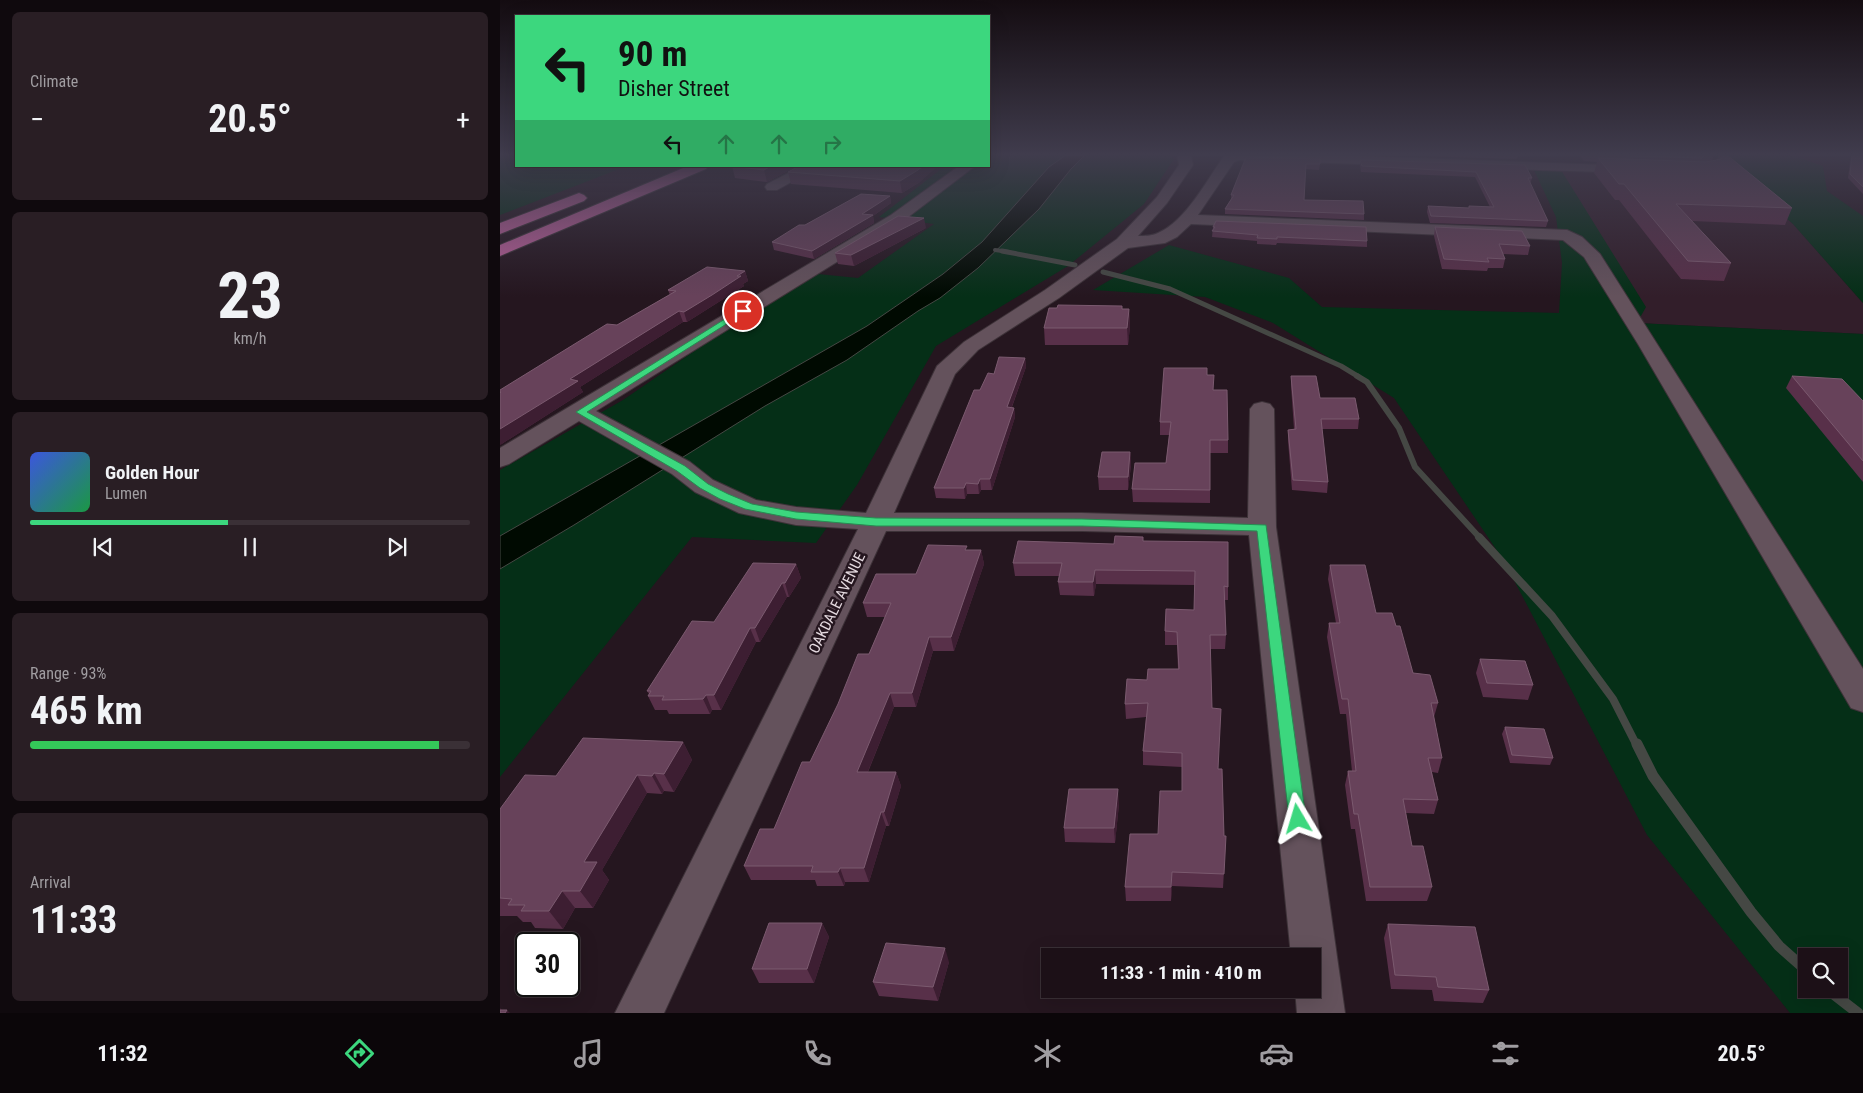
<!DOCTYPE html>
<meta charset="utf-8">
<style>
:root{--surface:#1c1017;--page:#291e24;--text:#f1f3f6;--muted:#a09da1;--line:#3a3036;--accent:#3cd77e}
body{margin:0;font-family:"Roboto Condensed",sans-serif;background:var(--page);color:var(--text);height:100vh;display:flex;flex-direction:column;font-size:19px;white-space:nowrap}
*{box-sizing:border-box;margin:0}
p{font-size:16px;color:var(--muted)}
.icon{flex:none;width:28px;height:28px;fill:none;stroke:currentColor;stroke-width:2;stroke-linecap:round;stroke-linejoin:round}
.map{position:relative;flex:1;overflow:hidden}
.panel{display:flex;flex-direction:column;gap:12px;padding:12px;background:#0f090d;width:500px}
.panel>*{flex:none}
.hud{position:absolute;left:15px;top:15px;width:475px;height:152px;border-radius:0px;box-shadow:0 5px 20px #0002,0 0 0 1px var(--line);background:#3cd77e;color:#111;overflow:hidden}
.fabs{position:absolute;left:1298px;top:948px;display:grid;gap:10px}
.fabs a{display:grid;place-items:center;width:50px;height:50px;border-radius:0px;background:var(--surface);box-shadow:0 5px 20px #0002,0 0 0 1px var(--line);font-size:25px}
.speed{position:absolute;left:15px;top:932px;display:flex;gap:10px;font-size:25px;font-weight:700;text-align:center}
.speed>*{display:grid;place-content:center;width:65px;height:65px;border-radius:50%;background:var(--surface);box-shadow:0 5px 20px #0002,0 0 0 1px var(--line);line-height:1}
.speed .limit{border:2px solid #111;border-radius:8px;background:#fff;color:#111}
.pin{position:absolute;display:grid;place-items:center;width:42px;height:42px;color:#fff;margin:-21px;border:2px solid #fff;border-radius:50%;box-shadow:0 1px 5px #0007}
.me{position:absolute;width:55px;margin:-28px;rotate:353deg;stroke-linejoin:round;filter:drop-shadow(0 0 4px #0008)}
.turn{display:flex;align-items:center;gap:18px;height:105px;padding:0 20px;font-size:22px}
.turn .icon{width:65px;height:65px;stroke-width:2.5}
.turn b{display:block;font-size:35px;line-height:42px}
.lanes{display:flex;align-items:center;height:48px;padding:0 20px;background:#0003;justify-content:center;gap:25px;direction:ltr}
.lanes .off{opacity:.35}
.big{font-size:38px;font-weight:700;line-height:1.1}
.panel .tile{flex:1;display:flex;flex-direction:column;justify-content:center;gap:8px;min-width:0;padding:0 18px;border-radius:8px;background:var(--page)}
.panel .dial{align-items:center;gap:0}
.dial b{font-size:65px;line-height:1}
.song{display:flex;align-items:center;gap:15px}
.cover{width:60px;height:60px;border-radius:8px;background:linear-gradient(135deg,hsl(230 70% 55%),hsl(140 70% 35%))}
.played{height:5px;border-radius:2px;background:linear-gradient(90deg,var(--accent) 45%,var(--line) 45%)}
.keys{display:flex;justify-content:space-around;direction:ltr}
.heat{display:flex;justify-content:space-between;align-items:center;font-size:28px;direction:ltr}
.charge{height:8px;border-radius:4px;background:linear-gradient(90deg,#34c759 93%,var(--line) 0)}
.trip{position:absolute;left:541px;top:948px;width:280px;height:50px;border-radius:0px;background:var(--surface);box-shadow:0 5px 20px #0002,0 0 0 1px var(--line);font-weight:700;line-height:50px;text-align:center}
.tabs{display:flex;height:80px;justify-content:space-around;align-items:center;background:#0b0609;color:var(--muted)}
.tabs .icon{width:35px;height:35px}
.tabs .current{color:var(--accent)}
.tabs b{font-size:22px;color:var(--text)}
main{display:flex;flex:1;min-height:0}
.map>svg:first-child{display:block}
.built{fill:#321e2a}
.green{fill:#052f17;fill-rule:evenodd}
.water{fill:#000a01;stroke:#454844}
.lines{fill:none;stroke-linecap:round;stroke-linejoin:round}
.stream-far4{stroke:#454844;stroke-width:4}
.stream-far3{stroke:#454844;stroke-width:5}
.stream-far2{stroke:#454844;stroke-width:6}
.stream-far1{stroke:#454844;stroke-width:8}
.stream{stroke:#454844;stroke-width:11}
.minor-casing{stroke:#3d3238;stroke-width:2}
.highway-casing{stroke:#3d3238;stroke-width:2}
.minor{fill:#64525c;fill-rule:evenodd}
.highway{fill:#b85f98;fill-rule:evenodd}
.wall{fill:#583049}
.shaded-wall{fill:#3d1e32}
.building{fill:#67425a;stroke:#7b5a6f}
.route{fill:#3cd77e;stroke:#278c52}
.labels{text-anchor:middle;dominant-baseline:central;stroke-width:5;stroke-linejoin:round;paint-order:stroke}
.street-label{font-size:15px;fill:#e5dae0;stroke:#25161f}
</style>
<main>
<section class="panel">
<div class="tile"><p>Climate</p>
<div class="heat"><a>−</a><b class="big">20.5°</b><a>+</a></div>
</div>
<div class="tile dial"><b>23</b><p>km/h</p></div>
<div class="tile">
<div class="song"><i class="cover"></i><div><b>Golden Hour</b><p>Lumen</p></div></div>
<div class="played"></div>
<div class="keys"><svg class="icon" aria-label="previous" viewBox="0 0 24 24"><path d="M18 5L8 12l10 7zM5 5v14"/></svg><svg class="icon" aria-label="pause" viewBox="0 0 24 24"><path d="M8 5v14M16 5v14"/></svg><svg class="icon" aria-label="next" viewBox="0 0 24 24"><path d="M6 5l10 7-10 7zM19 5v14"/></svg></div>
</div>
<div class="tile"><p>Range · 93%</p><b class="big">465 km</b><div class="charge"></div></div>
<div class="tile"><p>Arrival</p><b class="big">11:33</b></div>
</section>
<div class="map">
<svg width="1363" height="1013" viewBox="0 0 1363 1013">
<rect width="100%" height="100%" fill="#25161f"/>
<polygon class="built" points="1061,170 1240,178 1293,224 1363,303 1363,334 1137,323"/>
<g class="green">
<polygon points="0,155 16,155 16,166 127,166 0,215"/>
<polygon points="489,155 670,155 674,159 644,204 568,266 436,346 357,485 316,543 192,537 0,777 0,470 123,400 308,273 358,278 434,224 379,217 445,166 489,166"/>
<polygon points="1213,155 1291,155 1323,166 1327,191 1363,216 1363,303 1293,224"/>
<path d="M1033,168l28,2 85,137 -9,16 226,11v679h-73l-143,-178 -143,-274 -110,-163 -121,-75 -68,-26 -112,-7 76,-45 120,33 33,29 237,6 3,-50 -6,-46zM1306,956h33v33h-33z"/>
</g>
<polygon class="water" points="566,155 585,155 571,169 539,209 478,268 440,298 418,311 347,360 265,406 74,525 0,569 0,536 367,326 443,274 482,242 549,167"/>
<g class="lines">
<polyline class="stream-far4" points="495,250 509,252"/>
<g class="stream-far3">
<polyline points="502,251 575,265"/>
<polyline points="603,272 670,289 841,366 859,377"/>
</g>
<polyline class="stream-far2" points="857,376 867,382 899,428 915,467 980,538"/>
<polyline class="stream-far1" points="979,537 1052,616 1113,699 1137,746"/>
<g class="stream">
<polyline points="1137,744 1153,776 1251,912 1279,946 1306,970"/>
<polyline points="1327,989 1358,1013"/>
</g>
<g class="minor-casing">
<g id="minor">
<path d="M677,155h14l2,10 -26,38 -29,33c6,0 14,0 20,-3 27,-11 49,-53 66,-77l4,-1h103l306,11 2,3 -7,4 -393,-13 -5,2 -36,53 369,15 15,7 18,17 263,415v43l-12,-4 -213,-364 -54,-87 -21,-17 -372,-16 -14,13 -12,6 -37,5 -69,50 -81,52 -23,24 -61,139h188l166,5 2,-109 4,-5 8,-2 8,2 4,5 2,118 69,486h-48l-2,-24h17v-33h-21l-42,-421 -167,-4h-196l-222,482h-49l243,-484 -62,-4 -57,-12 -44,-21 -23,-18 -93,-53 -70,43 -9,3v-19l391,-233 68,-49h16l-72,55 -307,190 94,51 23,18 43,20 40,7 70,6 71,-147 27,-24 81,-52 72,-51 40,-42 22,-32z"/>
<polygon points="302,166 320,166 277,190 267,190 265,187 267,184"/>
</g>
</g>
<g class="highway-casing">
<g id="highway">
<polygon points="188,166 208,166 206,169 0,256 0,245"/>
<polygon points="79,193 84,195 87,198 84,201 0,234 0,223"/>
</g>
</g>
<use href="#minor" class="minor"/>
<use href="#highway" class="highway"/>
</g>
<g class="wall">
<polygon points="889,155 1018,155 1017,159"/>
<polygon points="1079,155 1214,155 1212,161 1217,160 1219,155 1227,155 1292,208 1285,225 1192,221 1231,263 1224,281 1181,279 1119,200 1115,200 1094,173 1097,162 1084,161"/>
<polygon points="1351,155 1363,155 1363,194 1348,178"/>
<polygon points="746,157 820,164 819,170 805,169 804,200 864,214 864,220 725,214 725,209 731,199 731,195"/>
<polygon points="860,160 1025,165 1032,178 1030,184 1048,221 1046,227 930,223 927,212 928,206 969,208 969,206 990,207 975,177 861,172 860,166"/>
<polygon points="232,166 297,166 267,182 235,178"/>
<polygon points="288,172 420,182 402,193 291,184"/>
<polygon points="390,196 391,203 373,216 374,223 314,259 274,250 272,242 305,225"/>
<polygon points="713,227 867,241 867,247 777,243 776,245 757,244 757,241 712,237"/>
<polygon points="935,227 1030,246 1028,255 1003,254 1005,259 1003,268 988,268 987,271 942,269 934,236"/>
<polygon points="426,228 354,266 338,264 335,253"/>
<polygon points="245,271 248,281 243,284 244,286 187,322 183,322 80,387 83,392 0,445 117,325 170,295 168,290"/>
<polygon points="622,309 629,309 630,326 628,345 545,345 544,328"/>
<polygon points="525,358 526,367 512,407 514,408 515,417 492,490 481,490 479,494 467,494 465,499 436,498 434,488 480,390 494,374"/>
<polygon points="707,375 713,390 728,440 728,453 710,453 710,503 633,502 632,489 666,463 669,435 660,435 660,422"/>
<polygon points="791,376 820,398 859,419 858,429 822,429 828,482 827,493 792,490 788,441 788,430 794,429 791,386"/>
<polygon points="1292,376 1363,401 1363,482 1286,388"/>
<polygon points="630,452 631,465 628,490 599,490 598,477"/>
<polygon points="643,537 643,541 728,587 728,600 725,600 726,635 725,649 710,649 712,708 718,769 724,836 726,836 723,888 672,886 671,901 626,901 625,887 658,834 682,791 682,767 643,765 643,751 646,717 626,719 625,704 647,680 678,669 677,645 665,645 665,631 694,610 695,585 596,584 594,596 560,595 558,582 559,576 515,576 513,563 614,544"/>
<polygon points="468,550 481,550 484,564 454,651 433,651 416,707 394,707 368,772 396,772 401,786 389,826 386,826 369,882 345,882 344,886 317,886 315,880 251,880 244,866 274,829 369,654 385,617 367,617 363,603 416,574"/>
<polygon points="296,564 301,578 289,597 287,597 260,642 256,642 221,710 212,710 210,714 169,714 167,710 155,710 148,696 149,694 147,691 214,622"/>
<polygon points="830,565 876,613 896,626 913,673 938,703 934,717 942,758 938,773 932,772 938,800 934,814 906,813 912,846 932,887 927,901 866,901 855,829 851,829 845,785 848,771 852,771 846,714 840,714 827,637 829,623 836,623 828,579"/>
<polygon points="980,659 1033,685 1028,700 983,697 976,673"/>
<polygon points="1005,727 1053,758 1050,765 1010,763 1002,734"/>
<polygon points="183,742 192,760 174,792 164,791 162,794 147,793 102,870 109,880 93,908 75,908 63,929 35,928 31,922 23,922 17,916 0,916 0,809 56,776"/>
<polygon points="619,804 615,843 565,842 564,828"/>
<polygon points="322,923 329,937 314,983 259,983 252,969"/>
<polygon points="888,924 989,990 983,1003 934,1001 932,990 891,989 884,938"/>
<polygon points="449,962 438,1001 379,996 373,982"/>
</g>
<g class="shaded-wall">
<polygon points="271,166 297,166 267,182 264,170"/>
<polygon points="423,166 438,166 420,182 402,193 400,181"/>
<polygon points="390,196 391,203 373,216 374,223 314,259 312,251 362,214"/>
<polygon points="424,218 426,228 354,266 351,255"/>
<polygon points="245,271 248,281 243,284 244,286 187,322 184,312"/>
<polygon points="629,309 630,326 628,345 627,328"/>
<polygon points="179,311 183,322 80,387 83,392 0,445 0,429 70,379"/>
<polygon points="525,358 526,367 508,417 507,407"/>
<polygon points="514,408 515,417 492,490 490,479"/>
<polygon points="630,452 631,465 628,490 628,477"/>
<polygon points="480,479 481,490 479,494 478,484"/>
<polygon points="466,483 467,494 465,499 464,488"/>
<polygon points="481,550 484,564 454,651 451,637"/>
<polygon points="296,564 301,578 289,597 285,583"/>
<polygon points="595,570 596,584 594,596 593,582"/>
<polygon points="282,583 287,597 260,642 255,628"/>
<polygon points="250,628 256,642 221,710 214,695"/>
<polygon points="429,637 433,651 416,707 412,693"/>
<polygon points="390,693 394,707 362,786 357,772"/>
<polygon points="206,695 212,710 210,714 203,699"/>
<polygon points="183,742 192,760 174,792 164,774"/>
<polygon points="396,772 401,786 389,826 384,812"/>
<polygon points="154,773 164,791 162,794 152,776"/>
<polygon points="137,775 147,793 102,870 109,880 93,908 80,891 84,862"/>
<polygon points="618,789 619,804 615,843 614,828"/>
<polygon points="381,812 386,826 369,882 364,868"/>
<polygon points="340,868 345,882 344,886 338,872"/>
<polygon points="672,872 672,886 671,901 671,887"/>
<polygon points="62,891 75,908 63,929 49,911"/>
<polygon points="322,923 329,937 314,983 307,969"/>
<polygon points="445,948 449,962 438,1001 433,987"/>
<polygon points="0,1008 5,1013 7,1010 10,1013 0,1013"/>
</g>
<g class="building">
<polygon points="1098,155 1205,155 1202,158"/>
<polygon points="1223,155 1227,155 1292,208 1176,204 1231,263 1188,261 1124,184 1119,184 1098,158 1206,162 1221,159"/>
<polygon points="1352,155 1363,155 1363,187 1350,174"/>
<polygon points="746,157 820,159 820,164 806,164 804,200 863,201 864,214 725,209 734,195 731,195"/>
<polygon points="860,160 1025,165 1032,178 1028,178 1048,221 931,216 928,206 969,208 969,206 994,207 976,172 862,166"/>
<polygon points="232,166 271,166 264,170"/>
<polygon points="299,166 423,166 418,170 400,181 288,172"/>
<polygon points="361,194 390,196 362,214 373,215 312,251 272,242 299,225 305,225"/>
<polygon points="398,216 424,218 351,255 335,253"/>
<polygon points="716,221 866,227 867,241 777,237 777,239 757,238 758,235 712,231 715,227 713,227"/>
<polygon points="935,227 1022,231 1030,246 999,244 1005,259 987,258 989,262 944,259"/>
<polygon points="207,267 245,271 237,276 241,276 212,295 184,312 179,311 70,379 78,381 0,429 0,393 1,392 0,392 0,390 107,324 117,325 176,291 168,290"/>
<polygon points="558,305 622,306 622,309 629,309 627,328 544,328 549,308 557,308"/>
<polygon points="499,357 525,358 507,407 514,408 490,479 480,479 478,484 466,483 464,488 434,488 474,390 480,390 488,373 494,374"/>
<polygon points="664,368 707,368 707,375 714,375 713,390 727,390 728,440 710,440 710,490 632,489 635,463 666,463 671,422 660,422"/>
<polygon points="791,376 816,376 820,398 855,398 859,419 821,419 828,482 793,480 788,430 796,429"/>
<polygon points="1292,376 1342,379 1363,401 1363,461"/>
<polygon points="602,452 630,452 628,477 598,477"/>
<polygon points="615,536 643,537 643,541 728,542 728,587 724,586 726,635 710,635 712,708 721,709 718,769 722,769 724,836 726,836 724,874 672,872 671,887 625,887 630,834 658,834 660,791 682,791 682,753 643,751 648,703 625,704 627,679 647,680 648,669 679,669 677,632 665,631 666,609 694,610 695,571 595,570 593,582 558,582 562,563 513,563 518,541 614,544"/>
<polygon points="428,545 467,546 465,550 481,550 451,637 429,637 412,693 390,693 357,772 396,772 384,812 381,812 364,868 340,868 338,872 311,872 313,866 244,866 260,829 274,829 302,762 310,762 338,704 358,654 369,654 391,603 363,603 376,574 416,574"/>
<polygon points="253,563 296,564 285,583 282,583 255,628 250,628 214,695 206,695 203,699 162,700 164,696 148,696 151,691 147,691 192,621 214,622"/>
<polygon points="830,565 865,565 876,613 892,613 896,626 900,626 913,673 930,675 938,703 931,703 942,758 928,758 938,800 903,799 912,846 923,846 932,887 870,887 858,814 854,814 848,771 856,771 848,699 842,699 829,623 840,623"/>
<polygon points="980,659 1025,661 1033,685 987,683"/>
<polygon points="1005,727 1044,729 1053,758 1012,755"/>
<polygon points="83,738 183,742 164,774 154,773 152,776 137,775 84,862 97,862 80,891 62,891 49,911 21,911 25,905 8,905 12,899 0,898 0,809 25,775 56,776"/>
<polygon points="569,789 618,789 614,828 564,828"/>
<polygon points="269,923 322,923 307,969 252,969"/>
<polygon points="888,924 975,927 989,990 938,987 936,977 895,975"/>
<polygon points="386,943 445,948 433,987 373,982"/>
<polygon points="0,1010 7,1010 5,1013 0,1013"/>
</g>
<linearGradient id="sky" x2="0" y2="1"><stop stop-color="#140c11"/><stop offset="0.52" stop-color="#403c4d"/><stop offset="1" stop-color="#403c4d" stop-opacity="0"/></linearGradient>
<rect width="1363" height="297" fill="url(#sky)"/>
<polygon class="route" points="241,309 247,311 87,412 185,466 208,484 228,494 252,504 296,512 376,518 582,519 766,525 806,819 803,824 798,826 792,824 789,819 757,531 582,526 376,526 296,519 245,509 220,499 200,488 177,471 76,412"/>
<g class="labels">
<g class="street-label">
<text transform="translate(337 603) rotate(-64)">OAKDALE AVENUE</text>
</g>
</g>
</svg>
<div class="fabs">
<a><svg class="icon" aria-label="search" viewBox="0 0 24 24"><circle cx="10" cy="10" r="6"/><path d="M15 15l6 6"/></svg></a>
</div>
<div class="speed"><div class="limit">30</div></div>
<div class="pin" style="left:243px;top:311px;background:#d93025"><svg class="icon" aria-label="arrive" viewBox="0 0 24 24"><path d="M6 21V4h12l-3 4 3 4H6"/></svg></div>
<svg class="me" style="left:798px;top:819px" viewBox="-20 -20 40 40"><path d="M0-17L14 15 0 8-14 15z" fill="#3cd77e" stroke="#fff" stroke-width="4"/></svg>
<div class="trip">11:33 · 1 min · 410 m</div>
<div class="hud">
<div class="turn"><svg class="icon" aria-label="left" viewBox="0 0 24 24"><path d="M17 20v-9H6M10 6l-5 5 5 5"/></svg><div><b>90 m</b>Disher Street</div></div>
<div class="lanes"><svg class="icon" aria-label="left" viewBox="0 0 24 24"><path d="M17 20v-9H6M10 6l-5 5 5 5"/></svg><svg class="icon off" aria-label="ahead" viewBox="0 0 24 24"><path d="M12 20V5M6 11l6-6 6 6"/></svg><svg class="icon off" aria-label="ahead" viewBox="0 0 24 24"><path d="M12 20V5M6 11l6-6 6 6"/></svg><svg class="icon off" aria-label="right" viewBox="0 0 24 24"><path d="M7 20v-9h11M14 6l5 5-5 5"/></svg></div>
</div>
</div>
</main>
<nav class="tabs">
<b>11:32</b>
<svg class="icon current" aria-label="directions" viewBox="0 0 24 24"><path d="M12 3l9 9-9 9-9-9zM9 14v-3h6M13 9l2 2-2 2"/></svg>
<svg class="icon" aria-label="music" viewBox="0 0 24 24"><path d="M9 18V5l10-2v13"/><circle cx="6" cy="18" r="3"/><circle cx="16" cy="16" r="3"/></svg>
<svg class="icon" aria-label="phone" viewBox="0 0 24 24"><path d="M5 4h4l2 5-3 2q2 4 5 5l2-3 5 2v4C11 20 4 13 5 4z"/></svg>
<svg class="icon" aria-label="climate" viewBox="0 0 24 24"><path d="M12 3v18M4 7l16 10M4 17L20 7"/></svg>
<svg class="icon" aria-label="car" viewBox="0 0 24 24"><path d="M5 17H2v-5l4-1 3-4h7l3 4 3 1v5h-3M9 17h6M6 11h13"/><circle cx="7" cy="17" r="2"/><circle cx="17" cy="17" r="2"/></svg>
<svg class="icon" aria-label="filters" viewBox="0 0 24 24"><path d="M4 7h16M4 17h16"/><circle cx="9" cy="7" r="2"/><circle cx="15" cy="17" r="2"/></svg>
<b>20.5°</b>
</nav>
